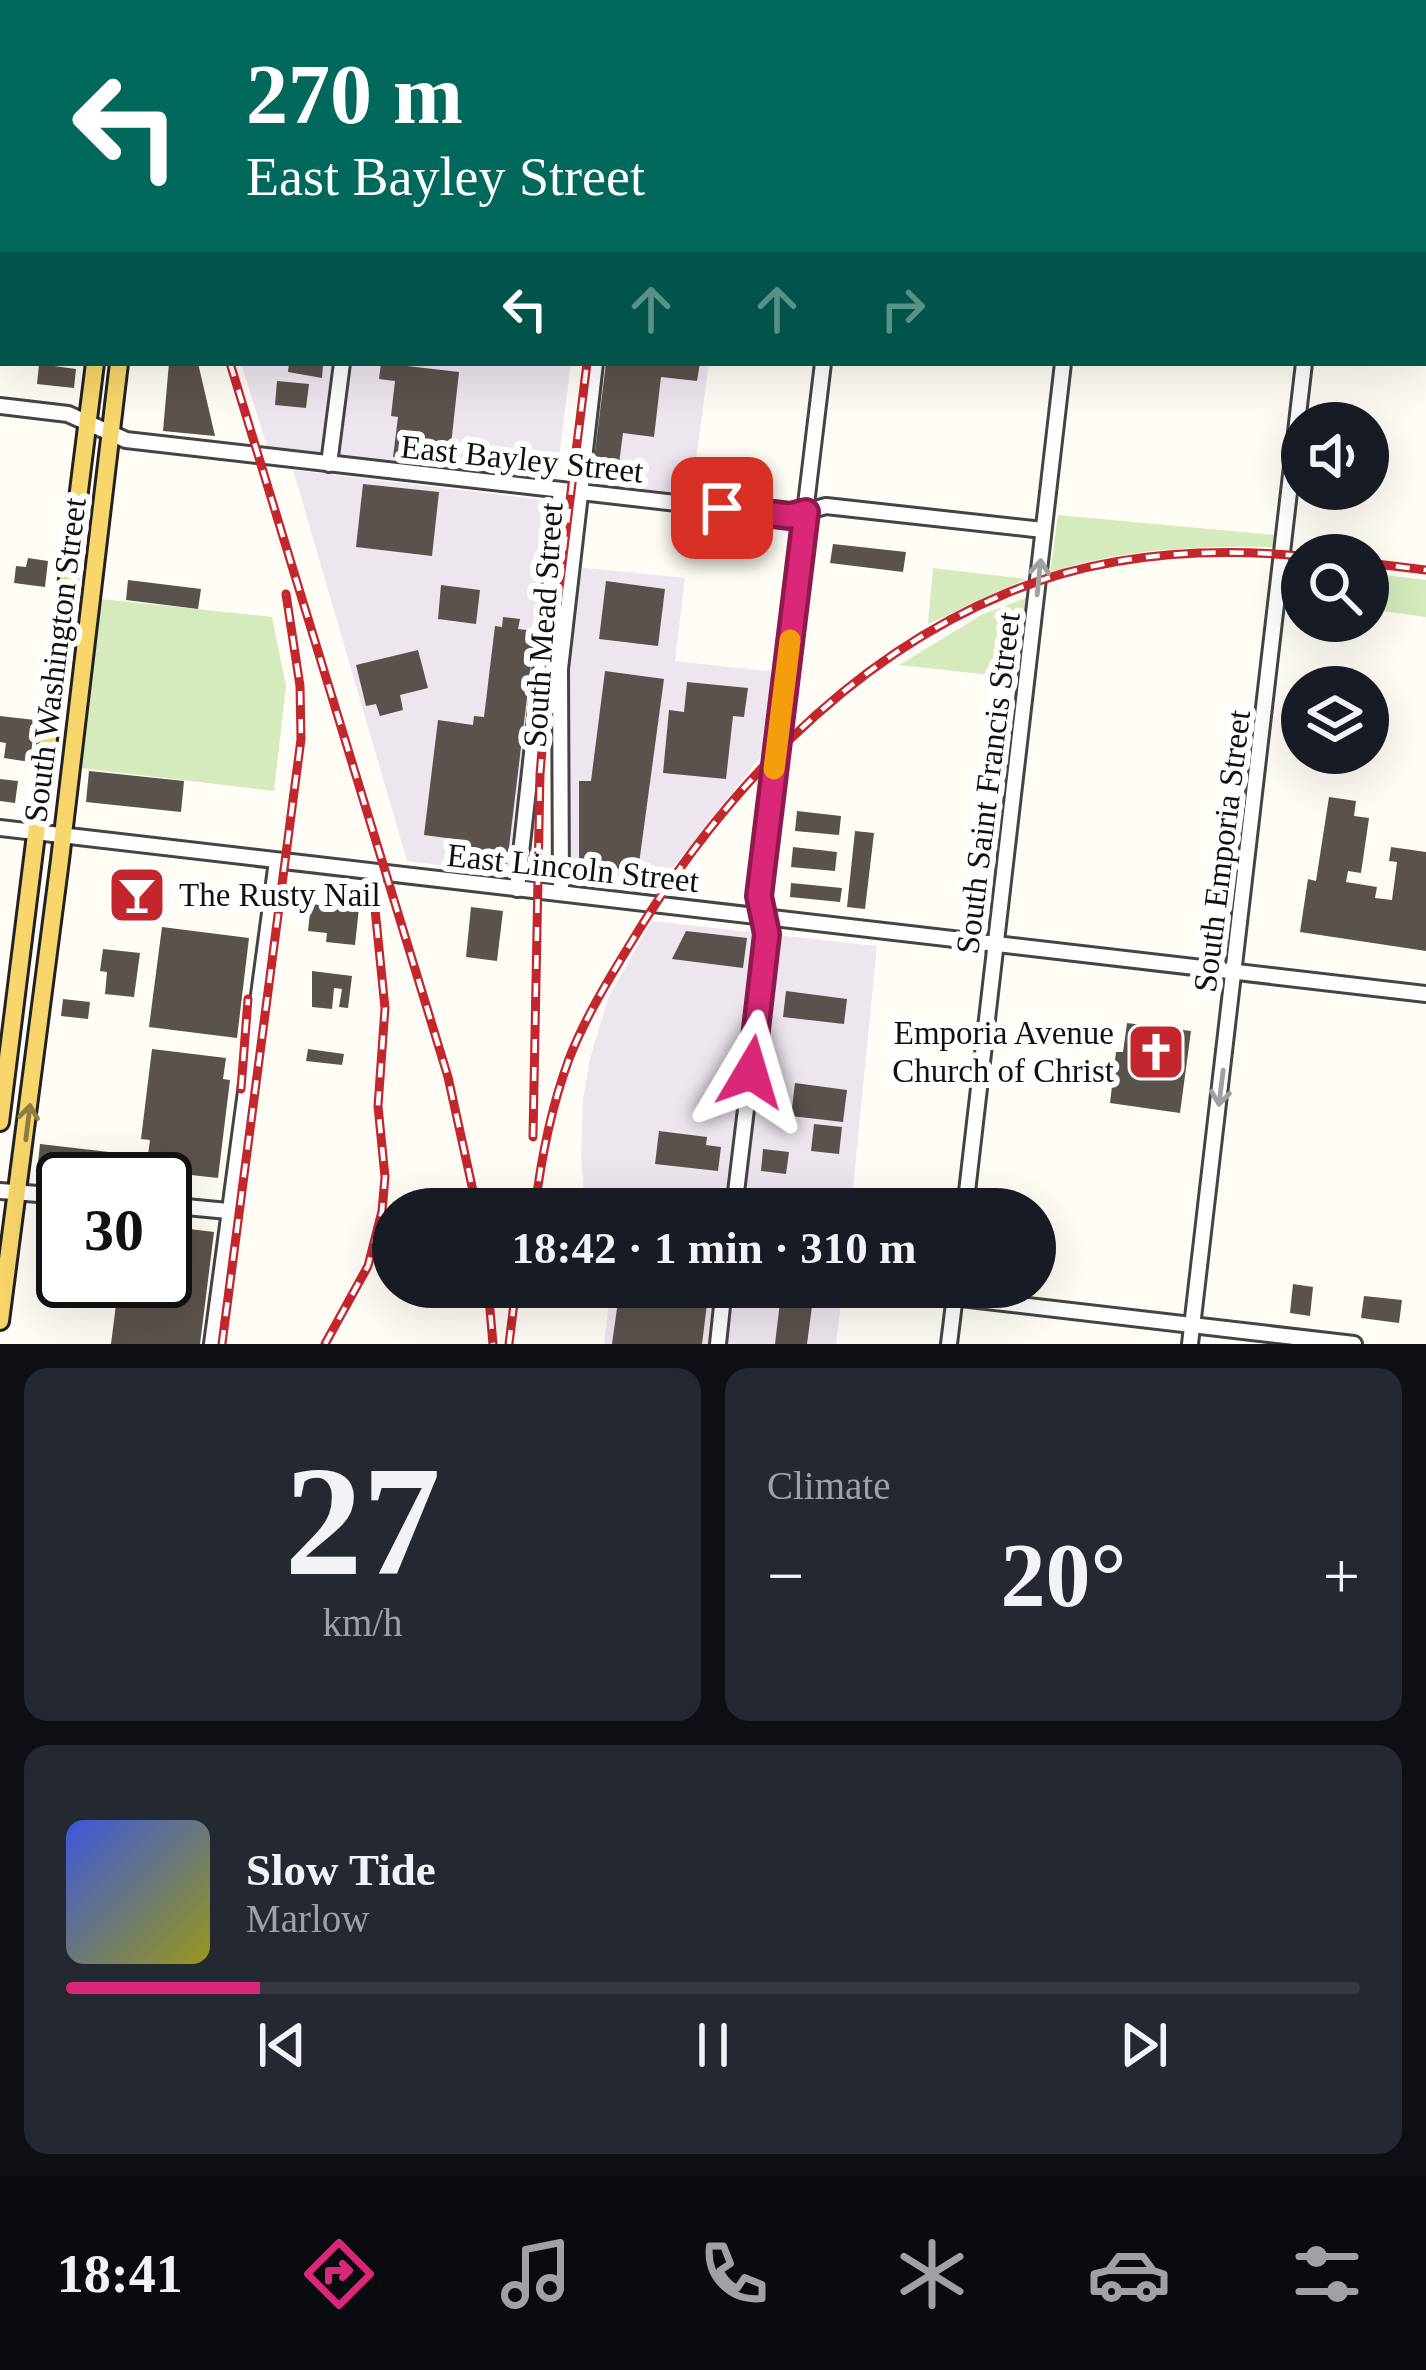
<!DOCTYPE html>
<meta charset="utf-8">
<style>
:root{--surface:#171b24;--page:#242831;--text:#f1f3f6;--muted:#9ea1a6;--line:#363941;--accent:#db2777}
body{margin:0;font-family:Georgia,serif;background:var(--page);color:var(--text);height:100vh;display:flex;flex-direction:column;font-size:45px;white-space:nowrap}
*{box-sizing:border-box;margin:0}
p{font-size:39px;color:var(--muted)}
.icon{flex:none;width:66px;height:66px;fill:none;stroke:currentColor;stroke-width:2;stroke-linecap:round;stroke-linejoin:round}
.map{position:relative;height:1344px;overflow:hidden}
.details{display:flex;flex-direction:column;gap:24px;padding:24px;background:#0d0f14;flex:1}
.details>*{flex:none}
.guide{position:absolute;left:0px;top:0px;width:1428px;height:366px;box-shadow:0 12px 48px #0002;background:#00695c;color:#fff;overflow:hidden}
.controls{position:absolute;left:1281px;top:402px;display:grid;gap:24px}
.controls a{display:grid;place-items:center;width:108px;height:108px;border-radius:50%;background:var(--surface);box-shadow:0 12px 48px #0002;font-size:60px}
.speed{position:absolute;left:36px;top:1152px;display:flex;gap:24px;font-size:60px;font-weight:700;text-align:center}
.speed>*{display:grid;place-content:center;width:156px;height:156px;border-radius:50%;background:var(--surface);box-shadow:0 12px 48px #0002;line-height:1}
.speed .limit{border:6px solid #111;border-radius:18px;background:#fff;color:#111}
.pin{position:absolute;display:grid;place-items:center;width:102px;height:102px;color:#fff;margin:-51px;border-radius:24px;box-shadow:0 6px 18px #0006}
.me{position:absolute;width:132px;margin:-66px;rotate:7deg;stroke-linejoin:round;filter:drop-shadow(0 0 9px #0008)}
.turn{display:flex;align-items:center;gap:42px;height:252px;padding:0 48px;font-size:54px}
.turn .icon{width:156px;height:156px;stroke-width:2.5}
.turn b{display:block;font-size:84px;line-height:102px}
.lanes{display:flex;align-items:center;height:114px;padding:0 48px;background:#0003;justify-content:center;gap:60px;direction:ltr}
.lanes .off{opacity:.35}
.big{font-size:90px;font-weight:700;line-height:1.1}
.details .card{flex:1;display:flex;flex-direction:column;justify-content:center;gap:18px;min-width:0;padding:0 42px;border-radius:24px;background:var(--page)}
.details .dial{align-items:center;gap:0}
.dial b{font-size:156px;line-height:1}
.song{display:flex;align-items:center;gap:36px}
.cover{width:144px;height:144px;border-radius:18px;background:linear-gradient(135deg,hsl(230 70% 55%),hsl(60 70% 35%))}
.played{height:12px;border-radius:6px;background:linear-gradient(90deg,var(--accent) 15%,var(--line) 15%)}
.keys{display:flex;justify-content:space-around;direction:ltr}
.heat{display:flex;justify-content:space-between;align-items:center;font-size:66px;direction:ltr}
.details .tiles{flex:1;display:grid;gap:24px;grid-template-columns:1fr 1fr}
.card:last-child{grid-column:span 2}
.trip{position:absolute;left:372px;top:1188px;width:684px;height:120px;border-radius:60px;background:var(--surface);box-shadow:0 12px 48px #0002;font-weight:700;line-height:120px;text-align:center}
.menu{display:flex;height:192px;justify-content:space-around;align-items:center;background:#090b0e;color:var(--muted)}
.menu .icon{width:84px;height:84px}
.menu .selected{color:var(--accent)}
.menu b{font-size:54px;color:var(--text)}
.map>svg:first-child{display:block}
.industrial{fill:#eee6ef}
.green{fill:#d5ebbd}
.building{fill:#5a524d}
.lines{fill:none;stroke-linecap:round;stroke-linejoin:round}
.minor-casing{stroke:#444;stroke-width:20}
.major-casing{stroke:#222;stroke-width:22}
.minor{stroke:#fff;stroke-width:14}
.major{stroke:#f9d66b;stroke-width:16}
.rail-casing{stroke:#c4262e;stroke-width:9}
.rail{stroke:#fff;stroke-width:4.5;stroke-dasharray:14;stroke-linecap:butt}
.oneway{stroke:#a0a0a0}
.oneway2{stroke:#917d42}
.route-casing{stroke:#8e194d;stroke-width:30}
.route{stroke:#db2777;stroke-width:21}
.slow{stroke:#f59e0b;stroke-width:21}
.labels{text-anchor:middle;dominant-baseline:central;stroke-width:12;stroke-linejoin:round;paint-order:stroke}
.street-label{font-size:33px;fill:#111;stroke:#fff}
.poi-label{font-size:33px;fill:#111;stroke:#fff;text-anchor:start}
</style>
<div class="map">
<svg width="1426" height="1344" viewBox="0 0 1426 1344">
<rect width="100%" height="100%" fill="#fffdf5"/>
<g class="industrial">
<polygon points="171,0 616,0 170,3"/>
<polygon points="241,363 571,363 556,481 268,450"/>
<polygon points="602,363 709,363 691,497 587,485"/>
<polygon points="293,470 551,501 508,874 407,861"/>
<polygon points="567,566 685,578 675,661 776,672 770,745 654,892 551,878 552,701"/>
<polygon points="652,921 877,946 851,1209 585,1209 581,1154 583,1099 590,1058 609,996"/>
<polygon points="611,1287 843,1287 836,1344 604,1344"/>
</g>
<g class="green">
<path d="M1058,515l218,20 -2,12c-77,-1 -150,1 -224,26z"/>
<polygon points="933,568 1026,579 928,624"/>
<polygon points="1368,573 1426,580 1426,617 1368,609"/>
<polygon points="1029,597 1018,678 899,665 983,614"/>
<polygon points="101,599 272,617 286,686 274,791 80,768"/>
</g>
<g class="building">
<polygon points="169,363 198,363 215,436 163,431"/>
<polygon points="289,363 323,365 322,378 288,372"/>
<polygon points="381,363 459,372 449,463 393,457 398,417 391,416 395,381 379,379"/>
<polygon points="606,363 700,363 697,381 661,377 654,437 623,433 618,471 593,468"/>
<polygon points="39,364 76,369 74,388 37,384"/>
<polygon points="277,381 309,384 306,408 275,405"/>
<polygon points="363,484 439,492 432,556 356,547"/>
<polygon points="833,544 906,552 903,572 830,563"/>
<polygon points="28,558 48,561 45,587 14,583 16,566 26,567"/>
<polygon points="128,580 201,589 198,609 126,600"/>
<polygon points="606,581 665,589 658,646 599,639"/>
<polygon points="441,585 480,590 476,624 438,619"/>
<polygon points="503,617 520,619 518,629 535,631 507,864 466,859 468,841 424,835 438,720 473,725 474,716 484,717 495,626 502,627"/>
<polygon points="418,650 428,688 400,695 403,710 380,716 376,704 366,706 356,665"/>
<polygon points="605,671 664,679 638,871 579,864 579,781 591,781"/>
<polygon points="687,682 748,688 744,717 733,716 726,779 663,773 669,710 684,712"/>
<polygon points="0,716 35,720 30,762 4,758 6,743 0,742"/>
<polygon points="89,771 184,781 181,812 86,802"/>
<polygon points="0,779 18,781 15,803 0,801"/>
<polygon points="1329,797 1356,801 1354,816 1369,818 1361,873 1348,871 1346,882 1377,887 1375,898 1392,900 1397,862 1389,861 1391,847 1426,852 1426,951 1300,932 1308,879 1316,881"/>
<polygon points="797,811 841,816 839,835 795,831"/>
<polygon points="855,831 874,833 865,909 847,907"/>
<polygon points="793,847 837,852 835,871 791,867"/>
<polygon points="128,870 156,873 150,922 122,919"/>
<polygon points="791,883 842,888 840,902 790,897"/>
<polygon points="331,895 360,898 355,945 326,942 327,933 308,931 311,904 330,906"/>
<polygon points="471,907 503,911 497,961 466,957"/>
<polygon points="162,927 249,938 237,1038 149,1027"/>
<polygon points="686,931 747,938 743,968 672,959"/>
<polygon points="103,949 140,953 134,997 105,994 107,972 100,971"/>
<polygon points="312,971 352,976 348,1008 339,1007 342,989 334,988 332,1009 312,1007"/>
<polygon points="786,991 847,999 844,1024 783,1017"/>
<polygon points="63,999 90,1002 88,1019 61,1016"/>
<polygon points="1127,1023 1191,1031 1180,1113 1110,1103 1116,1052 1123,1052"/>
<polygon points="152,1049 226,1058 223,1079 230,1080 218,1178 146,1170 150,1140 141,1139"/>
<polygon points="308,1049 344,1054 342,1065 306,1061"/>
<polygon points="795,1083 847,1090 843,1122 791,1116"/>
<polygon points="814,1124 842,1127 839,1154 811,1151"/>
<polygon points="659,1131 707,1137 706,1145 721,1147 718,1171 655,1164"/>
<polygon points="40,1144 109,1152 107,1171 38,1163"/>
<polygon points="763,1149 789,1152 786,1174 761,1171"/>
<polygon points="50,1212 63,1214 63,1254 45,1252"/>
<polygon points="165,1226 214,1232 200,1344 111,1344 119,1281 165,1281"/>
<polygon points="1293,1284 1313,1287 1310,1316 1290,1313"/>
<polygon points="634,1290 707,1304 702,1344 612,1344 619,1294 634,1296"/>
<polygon points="1364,1296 1402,1300 1399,1323 1361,1318"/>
<polygon points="780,1302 812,1306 807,1344 775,1344"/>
</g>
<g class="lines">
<g class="minor-casing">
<g id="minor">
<polyline points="157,0 184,3"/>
<polyline points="389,3 389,0"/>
<polyline points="639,3 639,0"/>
<polyline points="868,3 868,0"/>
<polyline points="1106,3 1107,0"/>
<polyline points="1348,3 1348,0"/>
<polyline points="1425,144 1426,144"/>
<polyline points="0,406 68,414 126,440 790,516 826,506 1043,530"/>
<polyline points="329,464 342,363"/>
<polyline points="0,828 1426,994"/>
<polyline points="517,889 561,491"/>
<polyline points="561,893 560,669 595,363"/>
<polyline points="0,1191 63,1196"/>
<polyline points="165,1205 228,1211"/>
<polyline points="734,1209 767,934 759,895 823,363"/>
<polyline points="965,1209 1063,363"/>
<polyline points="866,1287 1354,1344"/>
<polyline points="212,1344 277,861"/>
<polyline points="718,1344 724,1287"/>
<polyline points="949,1344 956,1287"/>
<polyline points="1190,1344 1304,363"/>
</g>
</g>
<g class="major-casing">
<g id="major">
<polyline points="24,0 25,3"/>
<polyline points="61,0 62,3"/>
<polyline points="140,3 142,0"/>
<polyline points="0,1122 95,363"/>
<polyline points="0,1321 60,860 119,363"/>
</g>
</g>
<use href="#minor" class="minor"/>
<use href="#major" class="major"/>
<g class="rail-casing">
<g id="rail">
<polyline points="118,0 119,3"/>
<polyline points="631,3 632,0"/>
<polyline points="230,363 448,1077 477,1209"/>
<polyline points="1368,563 1426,570"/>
<polyline points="241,1089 248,999"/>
<polyline points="533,1137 540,774 548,677 587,363"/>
<path d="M535,1209c6,-51 16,-101 34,-150 15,-39 38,-77 60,-113 89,-148 215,-286 378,-353 93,-39 196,-46 295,-37"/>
<polyline points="488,1287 493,1344"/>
<polyline points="222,1344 301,739 300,686 286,594"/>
<polyline points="325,1344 368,1266 382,1211 385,1177 378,1106 385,1008 374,899"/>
<polyline points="509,1344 516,1287"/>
</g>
</g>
<use href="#rail" class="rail"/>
</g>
<defs><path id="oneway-shaft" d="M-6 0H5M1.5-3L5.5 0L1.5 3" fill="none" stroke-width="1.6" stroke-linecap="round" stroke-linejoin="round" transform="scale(3)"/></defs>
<g class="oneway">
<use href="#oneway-shaft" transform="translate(1039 577) rotate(-84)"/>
<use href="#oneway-shaft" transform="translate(1221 1088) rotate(97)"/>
</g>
<use class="oneway2" href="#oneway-shaft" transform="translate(28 1122) rotate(-83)"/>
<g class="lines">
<g class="route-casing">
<polyline id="route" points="722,508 790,516 806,512 759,896 767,934 751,1072"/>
</g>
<use href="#route" class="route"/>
<polyline class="slow" points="774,769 790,640"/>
</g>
<defs>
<g id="bar-square" transform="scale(3)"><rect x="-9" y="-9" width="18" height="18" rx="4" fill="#c4262e" stroke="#fff"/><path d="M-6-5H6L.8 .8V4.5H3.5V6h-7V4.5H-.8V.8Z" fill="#fff"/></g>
<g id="church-square" transform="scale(3)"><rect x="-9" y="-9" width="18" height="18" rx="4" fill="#c4262e" stroke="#fff"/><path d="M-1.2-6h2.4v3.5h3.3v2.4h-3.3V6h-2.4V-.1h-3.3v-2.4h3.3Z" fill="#fff"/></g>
</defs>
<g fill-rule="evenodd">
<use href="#bar-square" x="137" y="895"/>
<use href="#church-square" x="1156" y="1052"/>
</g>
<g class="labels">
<g class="street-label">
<text transform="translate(522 459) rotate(6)">East Bayley Street</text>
<text transform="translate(543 625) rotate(-86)">South Mead Street</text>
<text transform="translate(55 660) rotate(-83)">South Washington Street</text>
<text transform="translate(988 783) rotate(-83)">South Saint Francis Street</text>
<text transform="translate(1222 851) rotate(-83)">South Emporia Street</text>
<text transform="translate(573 868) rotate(6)">East Lincoln Street</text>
</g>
<g class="poi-label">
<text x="179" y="895">The Rusty Nail</text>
<text x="1114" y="1033" text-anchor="end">Emporia Avenue<tspan x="1114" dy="38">Church of Christ</tspan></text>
</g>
</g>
</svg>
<div class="controls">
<a><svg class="icon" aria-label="sound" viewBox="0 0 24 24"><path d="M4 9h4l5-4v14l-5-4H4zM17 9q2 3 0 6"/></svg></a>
<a><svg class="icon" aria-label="search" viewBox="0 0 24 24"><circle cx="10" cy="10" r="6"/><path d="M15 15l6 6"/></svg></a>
<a><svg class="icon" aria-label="layers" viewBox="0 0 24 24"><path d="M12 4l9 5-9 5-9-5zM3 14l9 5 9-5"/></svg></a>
</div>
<div class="speed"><div class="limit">30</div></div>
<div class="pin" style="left:722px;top:508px;background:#d93025"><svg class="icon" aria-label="arrive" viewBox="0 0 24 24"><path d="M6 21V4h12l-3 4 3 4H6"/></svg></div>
<svg class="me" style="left:751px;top:1072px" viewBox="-20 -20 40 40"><path d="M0-17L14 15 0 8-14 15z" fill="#db2777" stroke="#fff" stroke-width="4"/></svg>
<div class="trip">18:42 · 1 min · 310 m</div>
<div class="guide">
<div class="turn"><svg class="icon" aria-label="left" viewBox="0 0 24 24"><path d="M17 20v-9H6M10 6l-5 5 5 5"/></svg><div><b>270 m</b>East Bayley Street</div></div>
<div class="lanes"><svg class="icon" aria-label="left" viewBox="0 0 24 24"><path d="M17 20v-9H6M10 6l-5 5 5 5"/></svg><svg class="icon off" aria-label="ahead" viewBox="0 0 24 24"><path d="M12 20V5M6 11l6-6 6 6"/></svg><svg class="icon off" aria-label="ahead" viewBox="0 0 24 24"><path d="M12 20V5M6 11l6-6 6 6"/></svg><svg class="icon off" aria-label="right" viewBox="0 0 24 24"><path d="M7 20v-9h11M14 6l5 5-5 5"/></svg></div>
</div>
</div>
<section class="details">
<div class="tiles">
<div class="card dial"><b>27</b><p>km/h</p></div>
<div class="card"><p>Climate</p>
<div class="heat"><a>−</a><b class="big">20°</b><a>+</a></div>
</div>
<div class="card">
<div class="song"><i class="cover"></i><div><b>Slow Tide</b><p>Marlow</p></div></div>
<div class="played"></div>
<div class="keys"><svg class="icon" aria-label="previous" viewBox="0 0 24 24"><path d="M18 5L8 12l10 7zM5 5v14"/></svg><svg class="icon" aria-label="pause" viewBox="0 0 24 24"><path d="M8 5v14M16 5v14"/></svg><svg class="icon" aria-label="next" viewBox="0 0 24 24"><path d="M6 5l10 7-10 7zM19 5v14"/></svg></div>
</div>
</div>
</section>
<nav class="menu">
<b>18:41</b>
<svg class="icon selected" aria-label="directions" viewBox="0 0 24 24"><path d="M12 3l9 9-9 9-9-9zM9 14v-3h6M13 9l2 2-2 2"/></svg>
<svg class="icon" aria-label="music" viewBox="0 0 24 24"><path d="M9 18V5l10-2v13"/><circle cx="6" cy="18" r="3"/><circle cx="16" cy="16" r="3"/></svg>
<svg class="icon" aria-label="phone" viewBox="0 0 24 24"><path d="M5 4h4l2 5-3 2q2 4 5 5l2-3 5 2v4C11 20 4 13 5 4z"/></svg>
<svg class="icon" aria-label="climate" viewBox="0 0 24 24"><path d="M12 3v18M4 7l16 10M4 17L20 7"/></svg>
<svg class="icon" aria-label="car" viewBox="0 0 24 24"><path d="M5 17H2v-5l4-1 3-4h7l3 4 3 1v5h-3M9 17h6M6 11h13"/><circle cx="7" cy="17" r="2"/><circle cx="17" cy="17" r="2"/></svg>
<svg class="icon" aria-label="filters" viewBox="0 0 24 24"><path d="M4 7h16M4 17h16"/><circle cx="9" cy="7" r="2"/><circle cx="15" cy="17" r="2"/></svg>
</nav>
